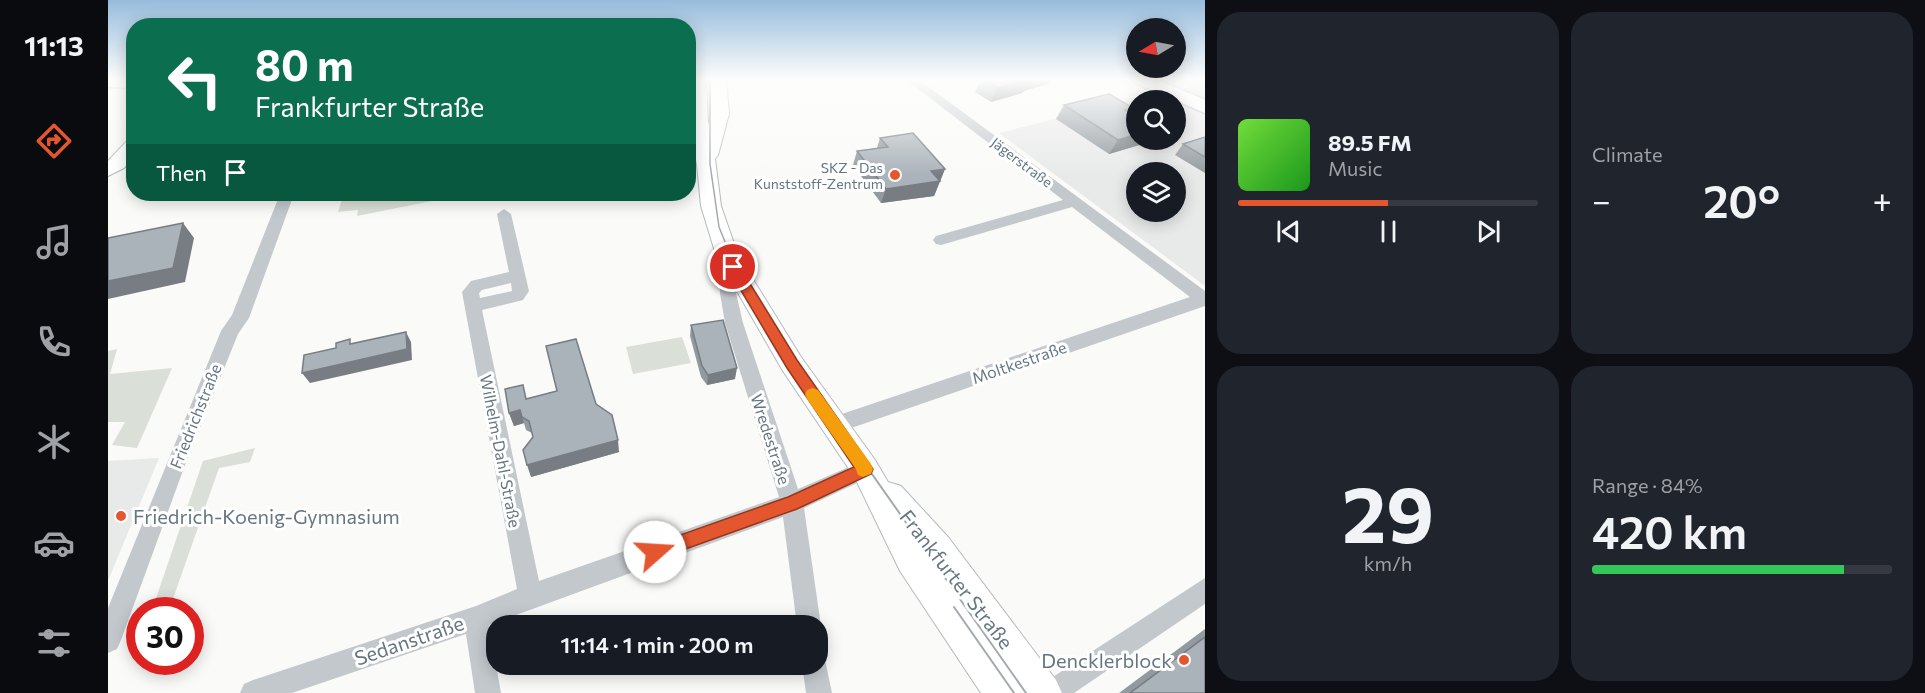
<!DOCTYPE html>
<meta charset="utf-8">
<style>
:root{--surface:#171b24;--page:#20242c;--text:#f1f3f6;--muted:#9ea1a6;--line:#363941;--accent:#e4572e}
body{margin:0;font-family:Commissioner,sans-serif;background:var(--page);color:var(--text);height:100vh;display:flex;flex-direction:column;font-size:22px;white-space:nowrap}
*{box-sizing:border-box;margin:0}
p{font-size:20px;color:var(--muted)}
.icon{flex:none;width:33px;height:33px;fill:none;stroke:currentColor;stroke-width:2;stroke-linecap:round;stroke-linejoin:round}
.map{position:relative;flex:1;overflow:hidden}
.panel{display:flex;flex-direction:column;gap:12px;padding:12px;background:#0d0f14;width:720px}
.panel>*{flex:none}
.top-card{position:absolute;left:18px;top:18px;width:570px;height:183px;border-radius:24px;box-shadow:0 3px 15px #0003;background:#0b6e4f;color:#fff;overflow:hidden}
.needle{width:39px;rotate:260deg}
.tools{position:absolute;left:1018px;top:18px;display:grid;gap:12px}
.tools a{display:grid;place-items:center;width:60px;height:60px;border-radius:50%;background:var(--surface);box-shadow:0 3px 15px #0003;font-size:30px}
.speed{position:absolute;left:18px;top:597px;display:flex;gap:12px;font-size:30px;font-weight:700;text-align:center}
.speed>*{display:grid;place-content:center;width:78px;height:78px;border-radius:50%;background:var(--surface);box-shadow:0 3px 15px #0003;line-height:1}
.speed .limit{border:9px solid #d22;background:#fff;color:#111}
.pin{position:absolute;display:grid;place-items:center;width:51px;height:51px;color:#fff;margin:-26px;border:3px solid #fff;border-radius:50%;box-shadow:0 2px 6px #0007}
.me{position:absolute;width:66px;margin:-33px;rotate:71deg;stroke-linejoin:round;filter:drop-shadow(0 0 4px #0008)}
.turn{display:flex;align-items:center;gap:21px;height:126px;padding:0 30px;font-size:27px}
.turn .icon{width:78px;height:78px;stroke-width:2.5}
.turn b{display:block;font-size:42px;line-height:51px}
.then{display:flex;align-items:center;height:57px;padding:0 30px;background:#0003;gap:12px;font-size:22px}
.big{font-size:45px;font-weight:600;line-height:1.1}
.panel .card{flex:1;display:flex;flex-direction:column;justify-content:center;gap:9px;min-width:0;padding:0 21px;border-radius:24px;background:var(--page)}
.panel .dial{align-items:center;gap:0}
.dial b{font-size:78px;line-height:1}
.song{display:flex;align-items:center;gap:18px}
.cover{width:72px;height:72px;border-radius:9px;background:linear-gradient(135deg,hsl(100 70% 55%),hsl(120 70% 35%))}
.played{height:6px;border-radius:3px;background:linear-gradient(90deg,var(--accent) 50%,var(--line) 50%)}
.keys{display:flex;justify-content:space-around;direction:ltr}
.heat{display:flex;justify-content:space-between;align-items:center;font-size:33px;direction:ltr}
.charge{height:9px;border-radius:4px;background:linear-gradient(90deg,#34c759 84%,var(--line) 0)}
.panel .tiles{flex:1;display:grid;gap:12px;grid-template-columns:repeat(2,1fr)}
.trip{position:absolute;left:378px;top:615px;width:342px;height:60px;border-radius:24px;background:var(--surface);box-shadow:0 3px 15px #0003;font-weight:600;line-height:60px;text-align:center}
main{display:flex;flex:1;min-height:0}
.menu{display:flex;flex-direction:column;width:108px;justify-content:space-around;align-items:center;background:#090b0e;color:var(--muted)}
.menu .icon{width:42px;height:42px}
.menu .selected{color:var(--accent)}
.menu b{font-size:27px;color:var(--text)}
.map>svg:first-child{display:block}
.built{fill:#e8e9e9;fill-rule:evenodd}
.green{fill:#dadfd7}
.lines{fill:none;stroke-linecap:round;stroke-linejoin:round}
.secondary-casing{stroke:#b3babf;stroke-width:2}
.primary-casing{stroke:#b5babe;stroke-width:3}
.street{fill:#c3c8cc;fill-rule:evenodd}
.secondary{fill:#fff;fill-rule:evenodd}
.primary{fill:#fff;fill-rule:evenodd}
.tram-far1{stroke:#a2aab0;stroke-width:1.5}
.tram{stroke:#a2aab0;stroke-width:2}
.wall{fill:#929a9f}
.shaded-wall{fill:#777d82}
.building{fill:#aab3b9;stroke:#777d82;stroke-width:1.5}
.route{fill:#e4572e;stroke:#94391e;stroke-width:1.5}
.slow{fill:#f59e0b}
.poi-dot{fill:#e4572e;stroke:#fff;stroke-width:2}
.labels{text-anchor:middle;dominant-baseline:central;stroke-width:6;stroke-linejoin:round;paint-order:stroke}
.far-street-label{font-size:14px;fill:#657683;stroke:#fff}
.far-poi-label{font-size:14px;fill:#657683;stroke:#fff;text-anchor:end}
.street-label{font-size:16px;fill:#657683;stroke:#fff}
.near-poi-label{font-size:20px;fill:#657683;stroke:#fff;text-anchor:start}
.near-street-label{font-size:20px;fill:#657683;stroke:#fff}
</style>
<main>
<nav class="menu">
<b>11:13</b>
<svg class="icon selected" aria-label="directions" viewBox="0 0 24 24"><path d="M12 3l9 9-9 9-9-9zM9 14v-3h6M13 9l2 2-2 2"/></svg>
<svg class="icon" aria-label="music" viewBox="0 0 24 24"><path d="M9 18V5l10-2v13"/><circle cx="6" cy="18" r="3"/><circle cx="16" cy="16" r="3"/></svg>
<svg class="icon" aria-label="phone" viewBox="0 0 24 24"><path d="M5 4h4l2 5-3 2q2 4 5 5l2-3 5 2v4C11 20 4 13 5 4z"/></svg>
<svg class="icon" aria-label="climate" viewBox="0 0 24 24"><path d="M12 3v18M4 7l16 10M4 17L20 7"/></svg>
<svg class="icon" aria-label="car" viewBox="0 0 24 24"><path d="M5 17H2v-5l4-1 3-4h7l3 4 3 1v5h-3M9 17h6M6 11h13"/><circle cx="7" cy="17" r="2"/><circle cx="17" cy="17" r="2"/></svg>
<svg class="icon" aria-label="filters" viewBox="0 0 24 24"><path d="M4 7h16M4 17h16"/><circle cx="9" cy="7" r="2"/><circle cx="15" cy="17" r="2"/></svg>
</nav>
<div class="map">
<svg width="1097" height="693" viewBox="0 0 1097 693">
<rect width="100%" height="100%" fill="#fafaf8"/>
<g class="built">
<path d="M1054,92l43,19v175l-206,-153zM1029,100h39v40h-39zM1029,172h39v40h-39z"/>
<polygon points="51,458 9,559 0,581 0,461"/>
</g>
<g class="green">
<polygon points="1063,79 1097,79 1097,101 1064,86"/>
<polygon points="241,194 328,194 329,200 249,216 250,210 230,212 235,196"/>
<polygon points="574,337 583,363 525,374 518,347"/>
<polygon points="9,349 2,374 64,368 29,448 4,445 17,422 0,422 0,351"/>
<polygon points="147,448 142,462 111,468 61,610 44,610 95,461"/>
</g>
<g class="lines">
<g class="secondary-casing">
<g id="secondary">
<polygon points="582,79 598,79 600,125 603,114 602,79 618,79 621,114 610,155 607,159 613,206 630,255 693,357 767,460 780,482 793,486 840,537 948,680 954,693 873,693 792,571 747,478 675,371 608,255 593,206 589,165 582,128"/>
<polygon points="26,140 26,157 16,168 0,176 0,161 19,141"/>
</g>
</g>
<g class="primary-casing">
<g id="primary">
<polygon points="0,79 26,79 26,88 0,87"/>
<polygon points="1024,79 1048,79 1097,100 1097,113 1027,83"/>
</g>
</g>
<g class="street">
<polygon points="797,79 810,79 1097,291 1097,306 726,434 719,431 716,425 719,419 1082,297 964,207 833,245 828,244 825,240 828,236 955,200"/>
<polygon points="172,194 186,194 141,318 130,334 77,465 13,640 9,649 0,653 0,608 113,331 124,315"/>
<path d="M396,209l7,5 18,77 -6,9 -41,10 57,271 240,-84 -54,-174 -5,-30 -1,-38 2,-4h12l2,4 1,38 7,30 55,166 67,-29 7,2 3,7 -3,7 -68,32 17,118 -3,9v-9h-21l-14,-109 -294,108 12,68h-26l-9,-59 -174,59h-52l4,-9 9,-4 223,-74 41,-17 -55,-297 9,-11 38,-9 -12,-58zM403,283l1,8 -32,7 -1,-5 3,-3z"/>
<polygon points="1097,578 1097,604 966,693 930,693 934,684"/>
<polygon points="710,652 716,655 724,693 698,693 694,664 710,664"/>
</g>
<use href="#secondary" class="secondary"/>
<use href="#primary" class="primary"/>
<polyline class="tram-far1" points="602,79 602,164 611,227 622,254 687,363 734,431"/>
<g class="tram">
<polyline points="733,430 918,693"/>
<polyline points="846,607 906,693"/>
</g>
</g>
<g class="wall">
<polygon points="873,79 943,79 940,84 916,91 914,93 883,102 867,92"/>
<polygon points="956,105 1025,108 1022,113 1038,143 1001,154 948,119"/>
<polygon points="1097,137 1097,173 1067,155 1075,144"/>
<polygon points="772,138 837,169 826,196 773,203 745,165 749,151 769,148"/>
<polygon points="583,325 627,379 599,385 593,377 582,336"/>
<polygon points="419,398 488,404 511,452 423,477 425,437 424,433 418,430 416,423 406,426 401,413"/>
<polygon points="1097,629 1097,693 1011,693"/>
</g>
<g class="shaded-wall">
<polygon points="918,79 943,79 940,84 916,91 914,93 883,102 889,88"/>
<polygon points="1025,108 1016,122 1017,110"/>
<polygon points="1029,134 1029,140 1041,140 1038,143 1001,154 1010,140"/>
<polygon points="837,169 826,196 773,203 778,189 823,171"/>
<polygon points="75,223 86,238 77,282 0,299 0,281"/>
<polygon points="298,332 303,342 304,360 202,383 194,373"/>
<polygon points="629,368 627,379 599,385 600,375"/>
<polygon points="412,410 416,423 406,426 401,413"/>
<polygon points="510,440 511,452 423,477 419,465"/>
</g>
<g class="building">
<polygon points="875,79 921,79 889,88"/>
<polygon points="1001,94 1025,108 1017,110 1029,117 1029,134 1010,140 956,105"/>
<polygon points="805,133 837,169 823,171 832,181 778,189 749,151 780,147 772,138"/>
<polygon points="1097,137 1097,157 1075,144"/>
<polygon points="75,223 65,268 0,281 0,238"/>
<polygon points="615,320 629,368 600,375 594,366 583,325"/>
<polygon points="298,332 299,349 194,373 196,355 228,348 228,343 242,339 242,344"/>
<polygon points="468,339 488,404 504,415 510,440 419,465 415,450 425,437 421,421 414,417 412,410 401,413 397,389 415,385 418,399 449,391 438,346"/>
<polygon points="1097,637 1097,693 1022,693"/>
</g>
<linearGradient id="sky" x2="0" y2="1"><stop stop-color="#96bcdc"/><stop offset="0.45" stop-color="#fdfdfc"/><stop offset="1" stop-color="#fdfdfc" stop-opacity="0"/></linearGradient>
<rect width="1097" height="176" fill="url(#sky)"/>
<polygon class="route" points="625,262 630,264 689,360 765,469 763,474 689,509 547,560 541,558 538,552 541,546 680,497 746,467 679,368 619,267"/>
<polygon class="slow" points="705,388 710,390 763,464 765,469 763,474 755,477 750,475 748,469 699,399 697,394 699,390"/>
<g class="poi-dot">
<circle cx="787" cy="175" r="6"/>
<circle cx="13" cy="516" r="6"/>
<circle cx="1076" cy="660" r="6"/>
</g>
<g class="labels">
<g class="far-street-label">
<text transform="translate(914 162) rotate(37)">Jägerstraße</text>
</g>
<g class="far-poi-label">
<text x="775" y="167">SKZ - Das<tspan x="775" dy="16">Kunststoff-Zentrum</tspan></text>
</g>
<g class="street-label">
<text transform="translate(911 362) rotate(-19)">Moltkestraße</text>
<text transform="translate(87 416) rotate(-68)">Friedrichstraße</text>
<text transform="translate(663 439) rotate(72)">Wredestraße</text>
<text transform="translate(393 451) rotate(79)">Wilhelm-Dahl-Straße</text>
</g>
<g class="near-poi-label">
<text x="25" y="516">Friedrich-Koenig-Gymnasium</text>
<text x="1064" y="660" text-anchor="end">Dencklerblock</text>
</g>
<g class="near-street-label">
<text transform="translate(849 579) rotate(52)">Frankfurter Straße</text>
<text transform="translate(301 640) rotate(-19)">Sedanstraße</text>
</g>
</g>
</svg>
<div class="tools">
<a><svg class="needle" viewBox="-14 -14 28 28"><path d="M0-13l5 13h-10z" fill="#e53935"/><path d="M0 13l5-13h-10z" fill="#9ea1a6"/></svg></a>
<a><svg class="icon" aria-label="search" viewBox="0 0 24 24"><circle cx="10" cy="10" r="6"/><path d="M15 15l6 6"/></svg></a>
<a><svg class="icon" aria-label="layers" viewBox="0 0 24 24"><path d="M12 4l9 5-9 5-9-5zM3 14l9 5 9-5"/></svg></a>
</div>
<div class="speed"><div class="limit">30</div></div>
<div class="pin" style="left:625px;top:267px;background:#d93025"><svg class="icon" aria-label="arrive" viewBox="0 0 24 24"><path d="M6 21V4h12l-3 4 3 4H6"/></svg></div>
<svg class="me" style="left:547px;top:552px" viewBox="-20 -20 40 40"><circle r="19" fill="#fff"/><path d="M0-13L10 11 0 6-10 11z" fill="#e4572e"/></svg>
<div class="trip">11:14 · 1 min · 200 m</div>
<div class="top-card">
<div class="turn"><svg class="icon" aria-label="left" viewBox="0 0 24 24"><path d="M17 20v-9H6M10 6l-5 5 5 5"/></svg><div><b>80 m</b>Frankfurter Straße</div></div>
<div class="then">Then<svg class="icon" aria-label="arrive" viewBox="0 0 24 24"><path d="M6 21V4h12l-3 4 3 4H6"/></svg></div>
</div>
</div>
<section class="panel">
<div class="tiles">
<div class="card">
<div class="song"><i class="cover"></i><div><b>89.5 FM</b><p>Music</p></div></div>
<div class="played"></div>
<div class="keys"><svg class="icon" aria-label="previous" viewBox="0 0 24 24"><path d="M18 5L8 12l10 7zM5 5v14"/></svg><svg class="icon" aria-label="pause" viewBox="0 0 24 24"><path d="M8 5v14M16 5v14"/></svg><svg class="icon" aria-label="next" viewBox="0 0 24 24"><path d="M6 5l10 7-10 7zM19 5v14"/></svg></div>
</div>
<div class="card"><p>Climate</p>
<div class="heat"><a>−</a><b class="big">20°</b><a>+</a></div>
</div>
<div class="card dial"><b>29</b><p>km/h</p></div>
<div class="card"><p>Range · 84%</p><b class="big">420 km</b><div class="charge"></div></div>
</div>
</section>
</main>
